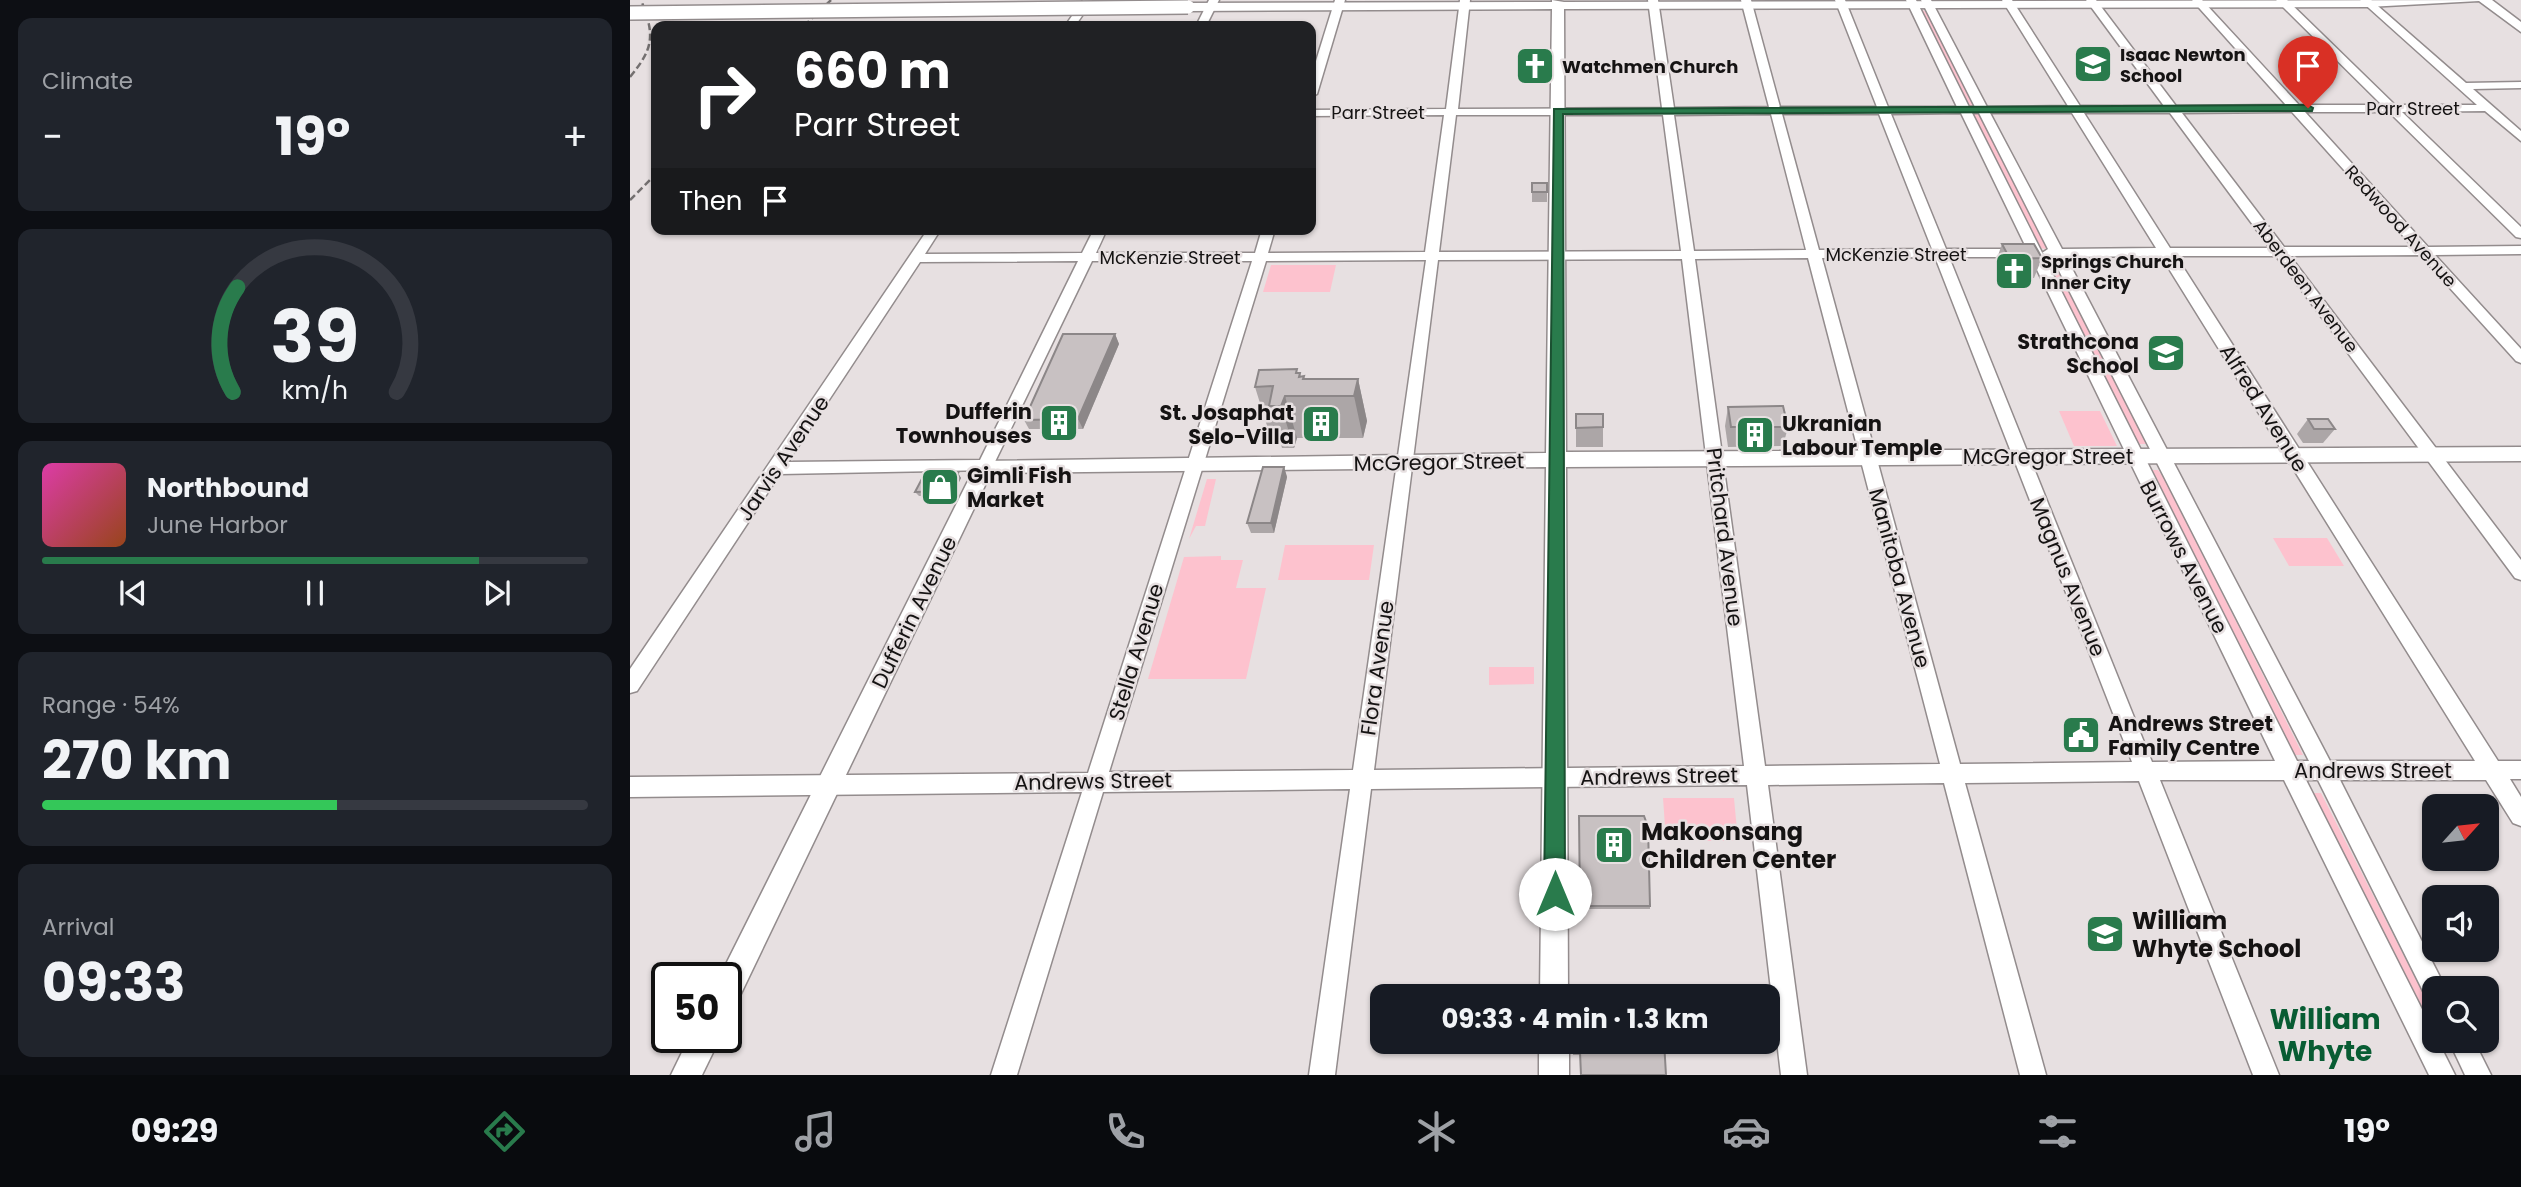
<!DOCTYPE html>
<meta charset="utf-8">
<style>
:root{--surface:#171b24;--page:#20242c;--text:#f1f3f6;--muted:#9ea1a6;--line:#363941;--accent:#297b4c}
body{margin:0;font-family:Poppins,sans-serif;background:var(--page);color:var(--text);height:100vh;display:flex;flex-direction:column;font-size:26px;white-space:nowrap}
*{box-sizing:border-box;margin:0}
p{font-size:23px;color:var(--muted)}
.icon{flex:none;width:38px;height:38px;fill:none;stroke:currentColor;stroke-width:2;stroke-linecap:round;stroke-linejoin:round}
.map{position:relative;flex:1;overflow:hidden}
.drawer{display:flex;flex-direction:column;gap:18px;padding:18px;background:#0d0f14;width:630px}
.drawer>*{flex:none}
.banner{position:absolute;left:21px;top:21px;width:665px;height:214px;border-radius:14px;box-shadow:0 2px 5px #0004;background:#202124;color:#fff;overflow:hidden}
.needle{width:46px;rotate:63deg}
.buttons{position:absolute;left:1792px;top:794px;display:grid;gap:14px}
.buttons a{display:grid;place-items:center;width:77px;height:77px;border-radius:14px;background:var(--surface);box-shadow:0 2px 5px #0004;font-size:35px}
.speed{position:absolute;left:21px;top:962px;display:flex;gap:14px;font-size:35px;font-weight:700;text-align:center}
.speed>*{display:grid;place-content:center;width:91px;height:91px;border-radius:50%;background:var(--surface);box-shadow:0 2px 5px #0004;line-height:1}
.speed .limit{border:4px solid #111;border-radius:10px;background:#fff;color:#111}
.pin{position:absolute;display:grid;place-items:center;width:60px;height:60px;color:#fff;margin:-72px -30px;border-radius:50% 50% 50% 0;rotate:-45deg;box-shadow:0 0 7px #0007}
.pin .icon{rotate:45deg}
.me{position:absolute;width:77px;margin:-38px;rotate:0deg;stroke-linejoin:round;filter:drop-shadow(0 0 5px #0008)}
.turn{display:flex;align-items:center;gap:24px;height:147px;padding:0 28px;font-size:32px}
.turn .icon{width:91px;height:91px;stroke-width:2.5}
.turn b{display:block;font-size:49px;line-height:60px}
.then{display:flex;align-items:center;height:66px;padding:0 28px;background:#0003;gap:14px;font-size:26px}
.big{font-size:52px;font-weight:700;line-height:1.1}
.drawer .card{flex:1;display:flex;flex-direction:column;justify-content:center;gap:10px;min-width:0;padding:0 24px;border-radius:14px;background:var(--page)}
.drawer .dial{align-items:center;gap:0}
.dial svg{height:182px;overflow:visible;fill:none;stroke:var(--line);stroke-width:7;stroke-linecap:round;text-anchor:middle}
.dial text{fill:var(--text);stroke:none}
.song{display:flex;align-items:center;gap:21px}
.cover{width:84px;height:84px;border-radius:10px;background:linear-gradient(135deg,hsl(320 70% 55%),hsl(20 70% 35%))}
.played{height:7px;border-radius:4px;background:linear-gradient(90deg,var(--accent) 80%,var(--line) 80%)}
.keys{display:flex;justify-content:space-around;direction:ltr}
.heat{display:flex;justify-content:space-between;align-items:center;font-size:38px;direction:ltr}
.charge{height:10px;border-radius:5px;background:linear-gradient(90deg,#34c759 54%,var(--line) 0)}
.trip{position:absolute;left:740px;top:984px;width:410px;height:70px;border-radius:14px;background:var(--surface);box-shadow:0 2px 5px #0004;font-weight:700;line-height:70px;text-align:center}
.dock{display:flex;height:112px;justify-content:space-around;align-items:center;background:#090b0e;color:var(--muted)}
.dock .icon{width:49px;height:49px}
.dock .on{color:var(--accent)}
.dock b{font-size:32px;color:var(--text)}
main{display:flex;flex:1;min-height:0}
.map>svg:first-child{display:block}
.green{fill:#fdc2ce}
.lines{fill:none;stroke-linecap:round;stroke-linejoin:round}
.minor-casing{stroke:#938c8d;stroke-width:3}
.major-casing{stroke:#938c8d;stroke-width:3}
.minor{fill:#fff;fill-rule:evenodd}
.major{fill:#fff;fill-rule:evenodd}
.rail{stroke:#747070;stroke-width:2.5;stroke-dasharray:7 3.5;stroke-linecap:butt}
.major-bridge-casing{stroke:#938c8d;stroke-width:16;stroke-linecap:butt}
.major-bridge{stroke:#fff;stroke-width:13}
.wall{fill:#aca6a7}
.shaded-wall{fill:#8c8788}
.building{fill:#c8c1c2;stroke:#8c8788;stroke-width:2}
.route{fill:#297b4c;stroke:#1b5031;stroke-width:2}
.labels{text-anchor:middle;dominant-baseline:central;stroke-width:5;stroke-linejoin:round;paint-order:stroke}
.far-poi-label{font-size:18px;font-weight:bold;fill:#151313;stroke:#e7e0e1;text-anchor:start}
.far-street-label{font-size:18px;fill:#151313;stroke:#e7e0e1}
.poi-label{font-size:21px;font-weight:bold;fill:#151313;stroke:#e7e0e1;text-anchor:end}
.street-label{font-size:21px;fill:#151313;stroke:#e7e0e1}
.near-poi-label{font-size:24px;font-weight:bold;fill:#151313;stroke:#e7e0e1;text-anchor:start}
.near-neighbourhood-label{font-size:28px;font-weight:bold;fill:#085c33;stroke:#e7e0e1}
</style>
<main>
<section class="drawer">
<div class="card"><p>Climate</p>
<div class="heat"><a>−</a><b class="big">19°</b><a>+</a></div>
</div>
<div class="card dial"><svg viewBox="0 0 100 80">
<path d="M14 69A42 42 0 1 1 86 69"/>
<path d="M14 69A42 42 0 0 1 16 23" stroke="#297b4c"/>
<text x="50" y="56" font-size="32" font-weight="700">39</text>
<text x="50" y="72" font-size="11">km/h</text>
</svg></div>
<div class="card">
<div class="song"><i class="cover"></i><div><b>Northbound</b><p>June Harbor</p></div></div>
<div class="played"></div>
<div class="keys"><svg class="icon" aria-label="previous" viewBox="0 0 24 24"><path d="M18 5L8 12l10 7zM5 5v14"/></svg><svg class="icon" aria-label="pause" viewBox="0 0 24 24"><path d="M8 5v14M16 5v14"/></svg><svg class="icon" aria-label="next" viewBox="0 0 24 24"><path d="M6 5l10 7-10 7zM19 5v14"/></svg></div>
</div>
<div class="card"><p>Range · 54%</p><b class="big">270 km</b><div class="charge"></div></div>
<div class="card"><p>Arrival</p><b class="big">09:33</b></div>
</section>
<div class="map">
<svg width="1891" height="1075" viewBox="0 0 1891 1075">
<rect width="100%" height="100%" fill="#e7e0e1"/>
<g class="green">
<polygon points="1291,9 1299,14 1345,106 1339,107"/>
<polygon points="1345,112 1351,115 1417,249 1409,248 1341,114"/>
<polygon points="1414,258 1424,259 1516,439 1516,444 1509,444 1503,438"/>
<polygon points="641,265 706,265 700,292 633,292"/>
<polygon points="1429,411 1470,411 1487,446 1444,446"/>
<polygon points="1522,470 1528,470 1534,478 1673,755 1662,755"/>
<polygon points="577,479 586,479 575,526 566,526 559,539"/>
<polygon points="1643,538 1697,538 1714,566 1659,566"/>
<polygon points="655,545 744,545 739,580 648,580"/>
<polygon points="591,556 591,560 613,560 606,588 636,588 616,679 518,679 554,557"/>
<polygon points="859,667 904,667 904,684 859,685"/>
<polygon points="1681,793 1691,793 1693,797 1804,1015 1804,1040"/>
<polygon points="1033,798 1104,798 1108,841 1036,841"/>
</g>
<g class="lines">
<g class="minor-casing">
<g id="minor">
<polygon points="453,0 463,0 445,26 435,26"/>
<polygon points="579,0 589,0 576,26 566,26"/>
<polygon points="705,0 715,0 687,94 681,97 681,77"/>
<path d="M830,0h10l-12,109 204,-1 -14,-108h10l16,108 95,-1 -28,-107h10l29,107h97l-42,-107h10l43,107h69l-51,-107h10l53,107h6l-54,-107h10l56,107 81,-1 -66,-106h10l68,106h84l-78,-106h10l80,106 110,-1 -94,-105h10l97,105h83l-106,-105h11l108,105h82l-117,-105h11l95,83 55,-1v6l-48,1 48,42v10l-36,-30 -83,1 119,115v11l-5,-1 -127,-125h-84l123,135 93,-1v8l-86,1 86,94v14l-5,-2 -96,-106 -130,1 231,304v20l-6,-2 -239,-322h-100l322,505h23v18h-11l11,18v29l-8,-3 -27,-43h-146l102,201 4,8h-12v12l-8,-4 -108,-217h-12l128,253v8h4l17,34h-26l-145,-295h-124l119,295h-26l-114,-294 -174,2 81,292h-26l-76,-292 -176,2 39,290h-26l-34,-290 -376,4 -36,286h-26l41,-286 -247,3 -86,283h-26l91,-283 -452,5v-20l458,-4 164,-512h-160l-101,209 -211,4 -143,217 -7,2v-24l298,-440h13l-16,25 157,-1 12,-24h13l-11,24h159l7,-24h13l-7,24 157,-1 19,-137 -133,1v-6l135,-1zM1662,112l121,135h-129l-102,-134zM1331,113l314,648 -123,1 -203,-505h72l7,-4 -7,-4h-75l-55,-135zM1342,113h7l69,136 -6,4 10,4 257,504h-12zM1360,113h82l84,135 -94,1zM1454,113h86l100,135h-100zM1141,114l35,136 -112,1 -20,-136zM1152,114h97l53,135 -113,1zM826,115h207l18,136 -242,1zM1531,256l314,505h-145l-264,-504zM1305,257l197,505 -172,2 -138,-506zM1178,258l132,506 -175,2 -70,-507zM1052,259l62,507 -370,4 64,-510zM794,260h2l-73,510 -244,2 157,-511zM448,261l-98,199 -192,2 132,-200z"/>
<polygon points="1819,1041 1844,1041 1861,1075 1835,1075"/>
</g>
</g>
<g class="major-casing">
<g id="major">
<polygon points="922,0 934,2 1862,0 1891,22 1891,32 1849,1 1738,7 934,9 936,452 1891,447 1891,461 936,467 938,996 910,996 916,467 361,473 106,1004 96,1008 96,978 89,978 348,461 916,453 922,9 558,11 552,7 558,3 922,2"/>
<polygon points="59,1038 90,1038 72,1075 41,1075"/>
<rect x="909" y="1041" width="30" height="34"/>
</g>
</g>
<use href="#minor" class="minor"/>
<use href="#major" class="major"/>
<g class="rail">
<polyline points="174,26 201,0"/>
<path d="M0,77c24,-29 25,-42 11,-77"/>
<polyline points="0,200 26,174"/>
</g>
<g class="major-bridge-casing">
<polyline id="major-bridge" points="0,13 558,7"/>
</g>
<use href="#major-bridge" class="major-bridge"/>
</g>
<g class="wall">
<rect x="902" y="183" width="15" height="19"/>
<polygon points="1372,244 1412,258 1404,278 1372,278 1365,264"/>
<polygon points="485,334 489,344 453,429 399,429 394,420"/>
<polygon points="668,373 670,373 671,377 674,376 675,379 728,379 737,421 733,438 667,438 664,448 652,448 646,428 638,429 625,387"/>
<polygon points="1098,407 1158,427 1153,446 1098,447 1095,426"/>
<polygon points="946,414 973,427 973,447 946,447"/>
<polygon points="1678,419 1705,429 1693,443 1673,443 1667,434"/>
<polygon points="654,467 657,477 644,533 621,533 617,523"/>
<polygon points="328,473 331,478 322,496 289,496 285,492"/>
<polygon points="949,816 1020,906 1020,909 950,909"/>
<polygon points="943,1041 1036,1075 950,1055 943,1055"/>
</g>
<g class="shaded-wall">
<polygon points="485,334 489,344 453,429 448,419"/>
<polygon points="728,379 737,421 733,438 724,396"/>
<polygon points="655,396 667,438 664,448 651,406"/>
<polygon points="654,467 657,477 644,533 641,523"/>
<polygon points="328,473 331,478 322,496 319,491"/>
</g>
<g class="building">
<rect x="902" y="183" width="15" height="9"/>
<polygon points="1372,244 1404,244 1412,258 1380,259"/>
<polygon points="433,334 485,334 448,419 394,420"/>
<polygon points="667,369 666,373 670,373 669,377 674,376 673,379 728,379 724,396 655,396 651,406 639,406 643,386 625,387 629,370"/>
<polygon points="1153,406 1158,427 1101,427 1098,407"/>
<polygon points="946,414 973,414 973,427 946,428"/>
<polygon points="1678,419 1698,419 1705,429 1684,429"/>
<polygon points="633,467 654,467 641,523 617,523"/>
<polygon points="295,473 328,473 319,491 285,492"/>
<polygon points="949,816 1014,816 1018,827 1020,906 950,906"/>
<polygon points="943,1041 1034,1041 1036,1075 951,1075 950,1052 943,1052"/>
</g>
<polygon class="route" points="1678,105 1683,108 1682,111 933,114 935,894 932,901 925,904 917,901 914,894 924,109"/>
<defs>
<g id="school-square" transform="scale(2.0125)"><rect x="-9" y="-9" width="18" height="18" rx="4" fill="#297b4c" stroke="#e7e0e1"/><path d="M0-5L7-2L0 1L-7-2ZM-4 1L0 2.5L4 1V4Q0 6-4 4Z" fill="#fff"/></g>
<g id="church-square" transform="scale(2.0125)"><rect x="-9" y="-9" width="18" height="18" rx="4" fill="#297b4c" stroke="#e7e0e1"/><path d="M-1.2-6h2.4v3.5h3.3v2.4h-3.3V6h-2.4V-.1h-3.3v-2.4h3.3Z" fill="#fff"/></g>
<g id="building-square" transform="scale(2.0125)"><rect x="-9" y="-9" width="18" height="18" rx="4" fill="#297b4c" stroke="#e7e0e1"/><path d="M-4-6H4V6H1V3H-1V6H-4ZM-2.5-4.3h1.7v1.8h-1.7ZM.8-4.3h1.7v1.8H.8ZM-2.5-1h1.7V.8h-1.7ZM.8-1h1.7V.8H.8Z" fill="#fff"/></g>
<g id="shop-square" transform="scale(2.0125)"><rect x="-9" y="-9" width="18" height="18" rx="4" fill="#297b4c" stroke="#e7e0e1"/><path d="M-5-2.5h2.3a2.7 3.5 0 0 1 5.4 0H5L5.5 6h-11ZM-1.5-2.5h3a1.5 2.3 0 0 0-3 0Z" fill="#fff"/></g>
<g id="civic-square" transform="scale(2.0125)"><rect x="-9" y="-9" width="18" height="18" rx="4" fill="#297b4c" stroke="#e7e0e1"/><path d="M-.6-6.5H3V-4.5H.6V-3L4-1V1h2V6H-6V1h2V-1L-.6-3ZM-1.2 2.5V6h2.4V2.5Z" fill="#fff"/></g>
</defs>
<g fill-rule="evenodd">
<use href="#school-square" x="1463" y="64"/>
<use href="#church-square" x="905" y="66"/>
<use href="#church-square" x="1384" y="271"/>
<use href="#school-square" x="1536" y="353"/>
<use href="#building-square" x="429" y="423"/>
<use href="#building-square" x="691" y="424"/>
<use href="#building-square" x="1125" y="435"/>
<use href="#shop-square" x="310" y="487"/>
<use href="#civic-square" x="1451" y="735"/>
<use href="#building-square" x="984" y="845"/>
<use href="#school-square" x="1475" y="934"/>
</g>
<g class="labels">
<g class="far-poi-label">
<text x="1490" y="54">Isaac Newton<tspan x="1490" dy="21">School</tspan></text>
<text x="932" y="66">Watchmen Church</text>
<text x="1411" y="261">Springs Church<tspan x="1411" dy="21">Inner City</tspan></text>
</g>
<g class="far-street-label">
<text x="1783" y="108">Parr Street</text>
<text x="748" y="112">Parr Street</text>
<text transform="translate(1771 226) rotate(48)">Redwood Avenue</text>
<text x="1266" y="254">McKenzie Street</text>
<text x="540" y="257">McKenzie Street</text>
<text transform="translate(1676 286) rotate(53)">Aberdeen Avenue</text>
</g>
<g class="poi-label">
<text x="1509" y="341">Strathcona<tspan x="1509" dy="24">School</tspan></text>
<text x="402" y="411">Dufferin<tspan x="402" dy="24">Townhouses</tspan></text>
<text x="664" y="412">St. Josaphat<tspan x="664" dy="24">Selo-Villa</tspan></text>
<text x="1152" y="423" text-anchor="start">Ukranian<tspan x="1152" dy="24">Labour Temple</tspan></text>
<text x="337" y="475" text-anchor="start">Gimli Fish<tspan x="337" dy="24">Market</tspan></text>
<text x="1478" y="723" text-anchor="start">Andrews Street<tspan x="1478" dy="24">Family Centre</tspan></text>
</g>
<g class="street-label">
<text transform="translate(1634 408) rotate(58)">Alfred Avenue</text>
<text x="1418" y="456">McGregor Street</text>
<text transform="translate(153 458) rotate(-56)">Jarvis Avenue</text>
<text transform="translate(809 462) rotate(-1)">McGregor Street</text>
<text transform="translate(1095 537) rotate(83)">Pritchard Avenue</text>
<text transform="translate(1554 557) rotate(63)">Burrows Avenue</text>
<text transform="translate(1438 577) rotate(68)">Magnus Avenue</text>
<text transform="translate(1270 578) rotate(75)">Manitoba Avenue</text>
<text transform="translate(284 612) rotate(-64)">Dufferin Avenue</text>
<text transform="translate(506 652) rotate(-73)">Stella Avenue</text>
<text transform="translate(747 668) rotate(-82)">Flora Avenue</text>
<text x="1743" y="770">Andrews Street</text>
<text transform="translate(1029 776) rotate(-1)">Andrews Street</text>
<text transform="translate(463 781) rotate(-1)">Andrews Street</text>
</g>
<g class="near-poi-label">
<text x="1011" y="831">Makoonsang<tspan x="1011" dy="28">Children Center</tspan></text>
<text x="1502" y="920">William<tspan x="1502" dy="28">Whyte School</tspan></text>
</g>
<g class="near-neighbourhood-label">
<text x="1695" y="1019">William<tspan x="1695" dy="32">Whyte</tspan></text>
</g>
</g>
</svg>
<div class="buttons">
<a><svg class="needle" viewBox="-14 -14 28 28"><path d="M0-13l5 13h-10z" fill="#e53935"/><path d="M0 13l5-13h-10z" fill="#9ea1a6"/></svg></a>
<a><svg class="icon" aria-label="sound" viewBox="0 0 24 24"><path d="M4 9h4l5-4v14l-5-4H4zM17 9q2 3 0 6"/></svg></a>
<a><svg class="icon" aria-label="search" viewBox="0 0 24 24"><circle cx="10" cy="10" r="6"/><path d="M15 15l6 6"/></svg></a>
</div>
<div class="speed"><div class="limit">50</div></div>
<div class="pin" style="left:1678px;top:108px;background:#d93025"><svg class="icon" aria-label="arrive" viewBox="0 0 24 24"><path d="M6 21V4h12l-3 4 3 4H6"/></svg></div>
<svg class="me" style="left:925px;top:894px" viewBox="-20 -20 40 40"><circle r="19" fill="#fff"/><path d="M0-13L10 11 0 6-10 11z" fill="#297b4c"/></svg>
<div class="trip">09:33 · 4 min · 1.3 km</div>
<div class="banner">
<div class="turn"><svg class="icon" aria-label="right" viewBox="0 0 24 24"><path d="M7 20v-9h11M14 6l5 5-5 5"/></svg><div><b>660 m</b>Parr Street</div></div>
<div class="then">Then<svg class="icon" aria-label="arrive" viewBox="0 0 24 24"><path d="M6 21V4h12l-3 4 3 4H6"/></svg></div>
</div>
</div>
</main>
<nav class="dock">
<b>09:29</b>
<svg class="icon on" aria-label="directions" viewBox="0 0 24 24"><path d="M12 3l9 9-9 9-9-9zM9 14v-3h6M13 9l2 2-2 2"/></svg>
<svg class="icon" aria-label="music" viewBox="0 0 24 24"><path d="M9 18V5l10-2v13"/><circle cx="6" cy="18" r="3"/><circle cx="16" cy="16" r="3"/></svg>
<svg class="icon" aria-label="phone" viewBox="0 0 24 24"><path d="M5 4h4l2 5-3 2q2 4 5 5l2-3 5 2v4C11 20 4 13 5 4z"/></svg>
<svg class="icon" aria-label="climate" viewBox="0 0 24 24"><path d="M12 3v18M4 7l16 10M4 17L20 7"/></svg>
<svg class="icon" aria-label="car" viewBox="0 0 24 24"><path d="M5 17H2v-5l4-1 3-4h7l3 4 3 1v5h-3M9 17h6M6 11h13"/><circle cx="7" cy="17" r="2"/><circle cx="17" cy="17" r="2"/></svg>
<svg class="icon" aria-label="filters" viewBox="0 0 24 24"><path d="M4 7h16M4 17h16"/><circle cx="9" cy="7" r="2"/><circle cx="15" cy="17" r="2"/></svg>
<b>19°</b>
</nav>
